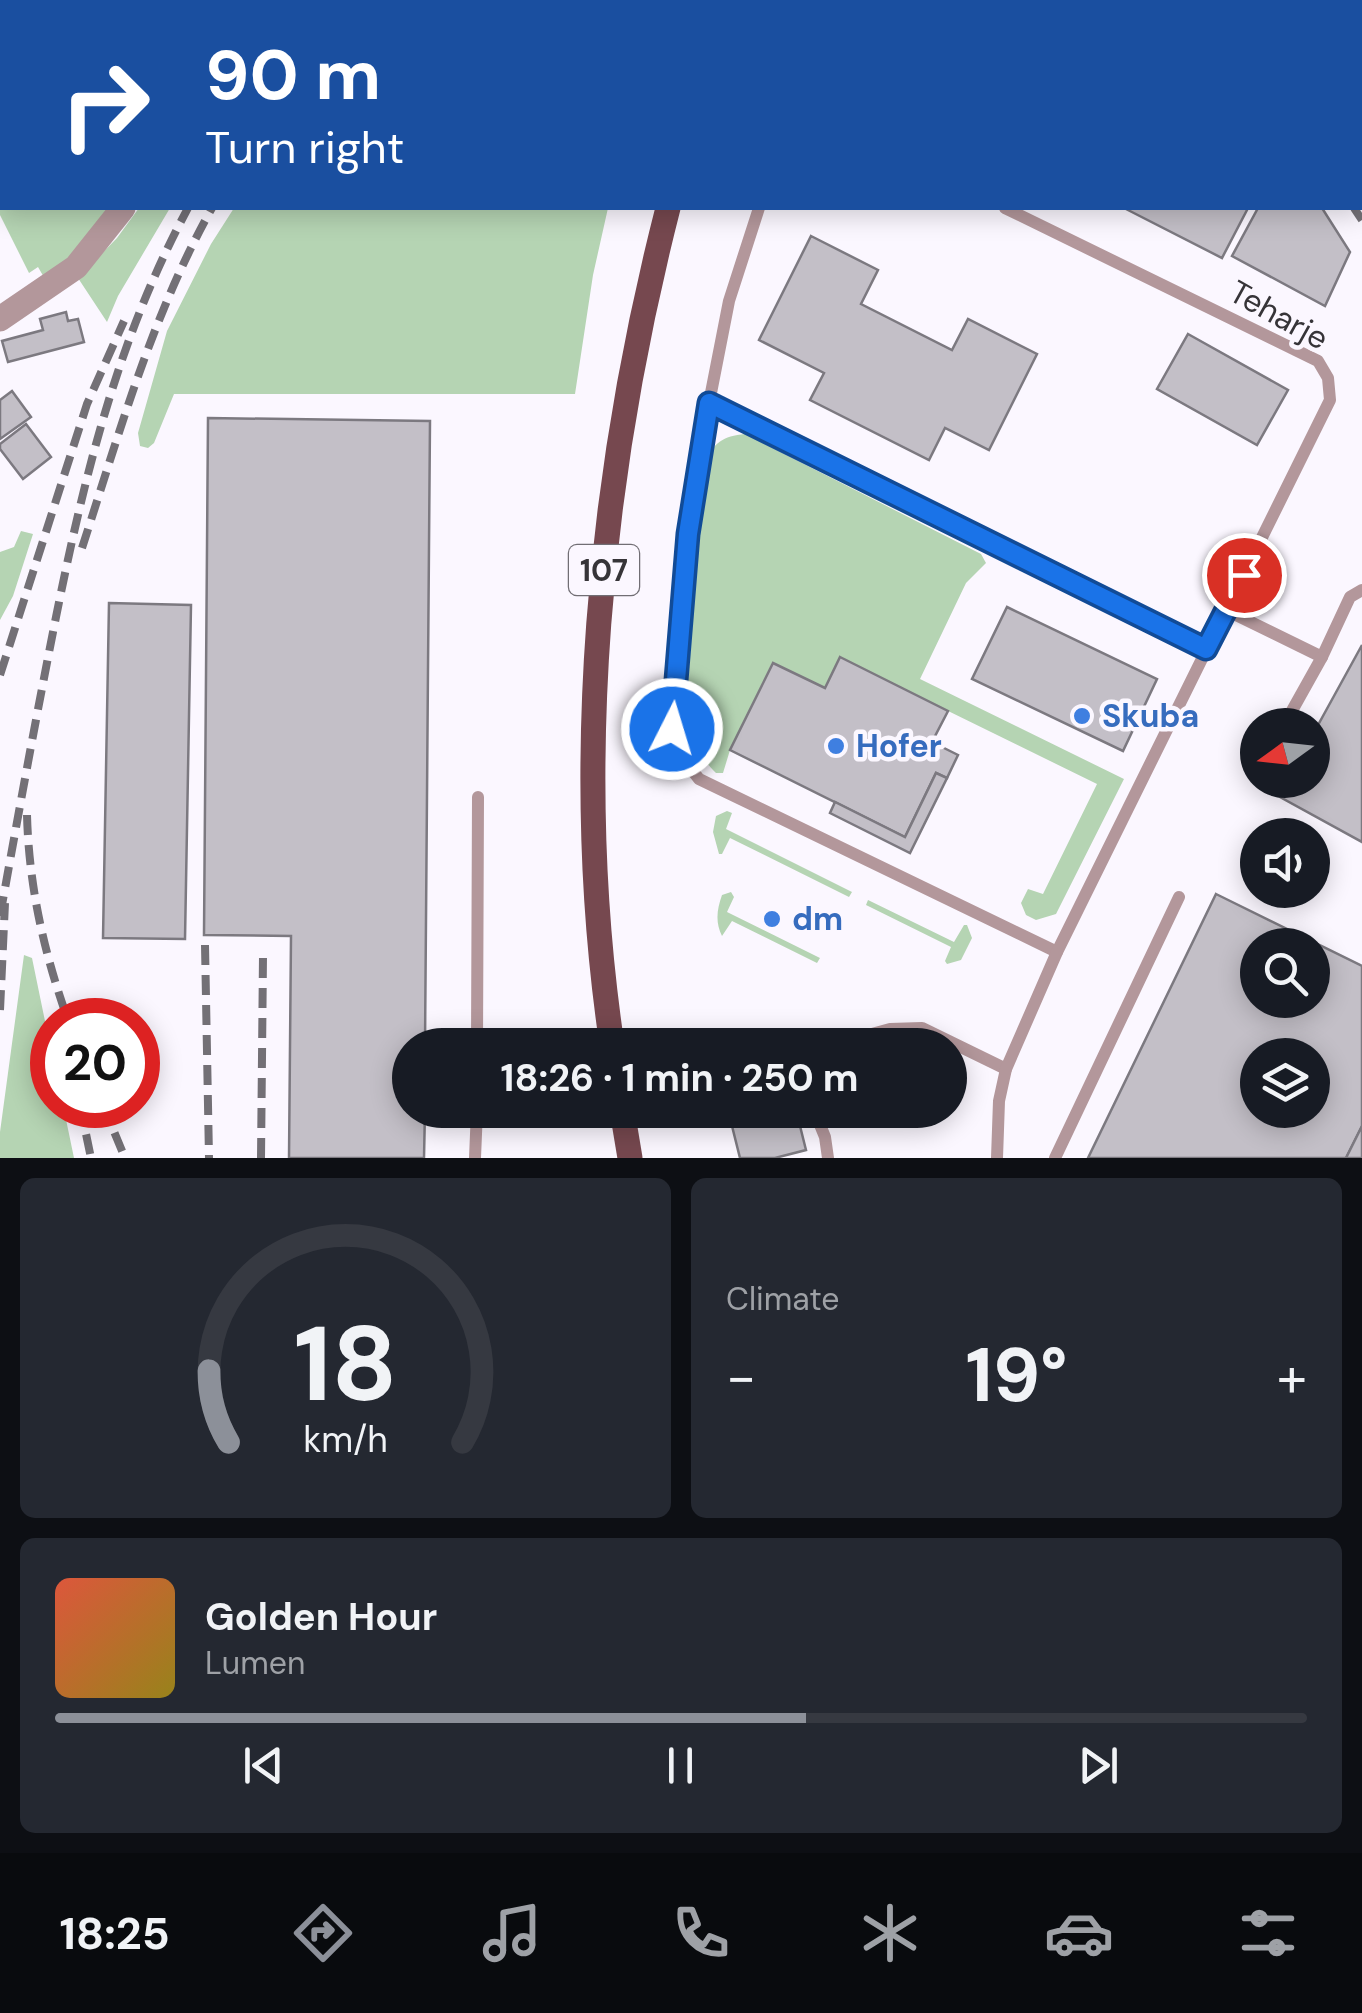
<!DOCTYPE html>
<meta charset="utf-8">
<style>
:root{--surface:#171b24;--page:#242831;--text:#f1f3f6;--muted:#9ea1a6;--line:#363941;--accent:#8c9099}
body{margin:0;font-family:"DM Sans",sans-serif;background:var(--page);color:var(--text);height:100vh;display:flex;flex-direction:column;font-size:38px;white-space:nowrap}
*{box-sizing:border-box;margin:0}
p{font-size:32px;color:var(--muted)}
.icon{flex:none;width:55px;height:55px;fill:none;stroke:currentColor;stroke-width:2;stroke-linecap:round;stroke-linejoin:round}
.map{position:relative;height:1158px;overflow:hidden}
.sheet{display:flex;flex-direction:column;gap:20px;padding:20px;background:#0d0f14;flex:1}
.sheet>*{flex:none}
.banner{position:absolute;left:0px;top:0px;width:1362px;height:210px;box-shadow:0 5px 25px #0003;background:#1a4fa0;color:#fff;overflow:hidden}
.needle{width:65px;rotate:255deg}
.tools{position:absolute;left:1240px;top:708px;display:grid;gap:20px}
.tools a{display:grid;place-items:center;width:90px;height:90px;border-radius:50%;background:var(--surface);box-shadow:0 5px 25px #0003;font-size:50px}
.speed{position:absolute;left:30px;top:998px;display:flex;gap:20px;font-size:50px;font-weight:700;text-align:center}
.speed>*{display:grid;place-content:center;width:130px;height:130px;border-radius:50%;background:var(--surface);box-shadow:0 5px 25px #0003;line-height:1}
.speed .limit{border:15px solid #d22;background:#fff;color:#111}
.pin{position:absolute;display:grid;place-items:center;width:85px;height:85px;color:#fff;margin:-42px;border:5px solid #fff;border-radius:50%;box-shadow:0 2px 10px #0007}
.me{position:absolute;width:110px;margin:-55px;rotate:5deg;stroke-linejoin:round;filter:drop-shadow(0 0 8px #0008)}
.turn{display:flex;align-items:center;gap:35px;height:210px;padding:0 40px;font-size:45px}
.turn .icon{width:130px;height:130px;stroke-width:2.5}
.turn b{display:block;font-size:70px;line-height:85px}
.big{font-size:75px;font-weight:700;line-height:1.1}
.sheet .widget{flex:1;display:flex;flex-direction:column;justify-content:center;gap:15px;min-width:0;padding:0 35px;border-radius:15px;background:var(--page)}
.sheet .dial{align-items:center;gap:0}
.dial svg{height:260px;overflow:visible;fill:none;stroke:var(--line);stroke-width:7;stroke-linecap:round;text-anchor:middle}
.dial text{fill:var(--text);stroke:none}
.song{display:flex;align-items:center;gap:30px}
.cover{width:120px;height:120px;border-radius:15px;background:linear-gradient(135deg,hsl(10 70% 55%),hsl(50 70% 35%))}
.played{height:10px;border-radius:5px;background:linear-gradient(90deg,var(--accent) 60%,var(--line) 60%)}
.keys{display:flex;justify-content:space-around;direction:ltr}
.heat{display:flex;justify-content:space-between;align-items:center;font-size:55px;direction:ltr}
.sheet .tiles{flex:1;display:grid;gap:20px;grid-template-columns:1fr 1fr}
.widget:last-child{grid-column:span 2}
.trip{position:absolute;left:392px;top:1028px;width:575px;height:100px;border-radius:50px;background:var(--surface);box-shadow:0 5px 25px #0003;font-weight:700;line-height:100px;text-align:center}
.tabs{display:flex;height:160px;justify-content:space-around;align-items:center;background:#090b0e;color:var(--muted)}
.tabs .icon{width:70px;height:70px}
.tabs .active{color:var(--accent)}
.tabs b{font-size:45px;color:var(--text)}
.map>svg:first-child{display:block}
.green{fill:#b5d4b3}
.building{fill:#c3bfc7;stroke:#7c7980;stroke-width:2.5;fill-rule:evenodd}
.lines{fill:none;stroke-linecap:round;stroke-linejoin:round}
.lane{stroke:#b3979b;stroke-width:12}
.street{stroke:#b3979b;stroke-width:25}
.primary{stroke:#76484f;stroke-width:25}
.rail{stroke:#737076;stroke-width:8;stroke-dasharray:20 10;stroke-linecap:butt}
.route-casing{stroke:#114b97;stroke-width:25}
.route{stroke:#1a73e8;stroke-width:18}
.shop-dot{fill:#3f7fe0;stroke:#fbf7ff;stroke-width:4}
.labels{text-anchor:middle;dominant-baseline:central;stroke-width:9;stroke-linejoin:round;paint-order:stroke}
.shield{fill:#fbf7ff;stroke:#716e74;stroke-width:2.5}
.shield-label{font-size:30px;font-weight:bold;fill:#363438}
.street-label{font-size:32px;fill:#363438;stroke:#fbf7ff}
.shop-label{font-size:32px;font-weight:bold;fill:#366cbe;stroke:#fbf7ff;text-anchor:start}
</style>
<div class="map">
<svg width="1362" height="1158" viewBox="0 0 1362 1158">
<rect width="100%" height="100%" fill="#fbf7ff"/>
<g class="green">
<polygon points="0,0 24,2 2,2 2,208 113,208 83,245 45,279 38,267 29,273 0,215"/>
<polygon points="139,208 170,208 118,296 107,322 78,278 117,238"/>
<polygon points="234,208 608,208 593,275 575,394 174,394 154,443 148,448 140,446 138,433 167,331 211,244"/>
<path d="M745,434l236,120 5,9 -20,20 -46,96 204,100 -68,135 -20,6 -10,-5 -5,-12 7,-14 15,5 54,-110 -257,-126 -15,30 -53,-25 -42,87 -7,23h-7c-21,-21 -26,-38 -30,-67l19,-243c8,-20 18,-27 40,-29z"/>
<polygon points="21,531 33,534 13,596 0,620 0,552 14,547"/>
<polygon points="727,811 732,813 726,829 852,892 849,897 730,838 722,854 719,854 713,832 716,816"/>
<path d="M731,892l3,5 -7,15 93,46 -3,5 -85,-42 -10,15c-7,-14 -5,-27 0,-41z"/>
<polygon points="868,900 954,942 964,925 967,925 972,938 961,960 947,964 945,961 951,947 866,905"/>
<polygon points="24,955 32,958 52,1055 52,1105 63,1105 74,1158 0,1158 0,1132"/>
</g>
<g class="building">
<polygon points="1124,208 1248,208 1222,258"/>
<polygon points="1258,208 1322,208 1350,252 1325,306 1232,256"/>
<polygon points="811,236 878,270 861,304 952,350 968,319 1037,354 989,450 945,428 929,460 810,400 824,373 759,340"/>
<polygon points="66,312 68,321 78,319 84,342 8,362 2,341 43,330 40,319"/>
<polygon points="1188,334 1288,390 1257,445 1157,389"/>
<polygon points="12,391 31,417 0,439 0,400"/>
<polygon points="208,418 430,421 425,1045 410,1045 410,1110 425,1110 424,1158 289,1158 291,936 204,935"/>
<polygon points="26,424 51,457 23,479 0,449 0,444"/>
<polygon points="109,603 191,605 185,939 103,938"/>
<polygon points="1007,607 1157,679 1123,751 972,679"/>
<polygon points="1362,645 1362,842 1280,797 1289,780 1312,780 1312,736"/>
<polygon points="840,657 948,711 932,742 958,755 947,778 936,773 905,837 730,750 773,663 825,688"/>
<polygon points="936,773 947,778 910,853 830,813 835,802 905,837"/>
<path d="M1216,894l146,72v160l-16,32h-258zM1258,945h54v55h-54zM1258,1055h54v55h-54z"/>
<polygon points="745,1110 796,1110 806,1150 775,1158 740,1158 729,1114"/>
<polygon points="1362,1126 1362,1158 1346,1158"/>
</g>
<g class="lines">
<g class="lane">
<polyline points="28,0 29,2"/>
<polyline points="46,2 51,0"/>
<polyline points="759,208 729,301 709,403 689,534 673,729 682,757 699,779 1057,952"/>
<polyline points="709,403 1207,649"/>
<polyline points="1226,610 1322,657 1350,597 1362,590"/>
<polyline points="1284,725 1322,657"/>
<polyline points="477,1045 478,797"/>
<polyline points="832,1045 890,1029 922,1028 1006,1069"/>
<polyline points="814,1110 825,1137 828,1158"/>
<polyline points="475,1158 477,1110"/>
<polyline points="997,1158 999,1101 1006,1069 1057,952 1330,400 1328,378 1318,361 1005,208"/>
<polyline points="1055,1158 1179,897"/>
</g>
<g class="street">
<polyline points="150,0 151,2"/>
<polyline points="279,2 282,0"/>
<polyline points="0,319 76,267 123,208"/>
</g>
<g class="primary">
<polyline points="727,2 728,0"/>
<path d="M612,1045c-41,-276 -13,-568 56,-837"/>
<polyline points="622,1110 630,1158"/>
</g>
<g class="rail">
<polyline points="1173,0 1176,2"/>
<polyline points="1354,0 1357,2"/>
<polyline points="354,2 357,0"/>
<polyline points="1354,208 1362,220"/>
<path d="M82,548c38,-117 70,-233 130,-340"/>
<polyline points="0,675 87,404 124,321"/>
<path d="M27,815c2,72 17,138 41,205"/>
<path d="M0,916c18,-100 36,-199 56,-299 29,-144 62,-279 132,-409"/>
<polyline points="205,945 209,1158"/>
<polyline points="0,1010 5,903"/>
<polyline points="80,1105 91,1158"/>
<polyline points="103,1105 125,1158"/>
<polyline points="261,1158 263,956"/>
</g>
</g>
<g class="lines">
<g class="route-casing">
<polyline id="route" points="672,729 688,534 709,403 1206,649 1244,575"/>
</g>
<use href="#route" class="route"/>
</g>
<g class="shop-dot">
<circle cx="1082" cy="716" r="10"/>
<circle cx="836" cy="746" r="10"/>
<circle cx="772" cy="919" r="10"/>
</g>
<g class="labels">
<rect class="shield" x="569" y="545" width="70" height="50" rx="8"/>
<g class="shield-label">
<text x="604" y="570">107</text>
</g>
<g class="street-label">
<text transform="translate(1279 315) rotate(29)">Teharje</text>
</g>
<g class="shop-label">
<text x="1102" y="716">Skuba</text>
<text x="856" y="746">Hofer</text>
<text x="792" y="919">dm</text>
</g>
</g>
</svg>
<div class="tools">
<a><svg class="needle" viewBox="-14 -14 28 28"><path d="M0-13l5 13h-10z" fill="#e53935"/><path d="M0 13l5-13h-10z" fill="#9ea1a6"/></svg></a>
<a><svg class="icon" aria-label="sound" viewBox="0 0 24 24"><path d="M4 9h4l5-4v14l-5-4H4zM17 9q2 3 0 6"/></svg></a>
<a><svg class="icon" aria-label="search" viewBox="0 0 24 24"><circle cx="10" cy="10" r="6"/><path d="M15 15l6 6"/></svg></a>
<a><svg class="icon" aria-label="layers" viewBox="0 0 24 24"><path d="M12 4l9 5-9 5-9-5zM3 14l9 5 9-5"/></svg></a>
</div>
<div class="speed"><div class="limit">20</div></div>
<div class="pin" style="left:1244px;top:575px;background:#d93025"><svg class="icon" aria-label="arrive" viewBox="0 0 24 24"><path d="M6 21V4h12l-3 4 3 4H6"/></svg></div>
<svg class="me" style="left:672px;top:729px" viewBox="-20 -20 40 40"><circle r="17" fill="#1a73e8" stroke="#fff" stroke-width="3"/><path d="M0-11L8 9 0 5-8 9z" fill="#fff"/></svg>
<div class="trip">18:26 · 1 min · 250 m</div>
<div class="banner">
<div class="turn"><svg class="icon" aria-label="right" viewBox="0 0 24 24"><path d="M7 20v-9h11M14 6l5 5-5 5"/></svg><div><b>90 m</b>Turn right</div></div>
</div>
</div>
<section class="sheet">
<div class="tiles">
<div class="widget dial"><svg viewBox="0 0 100 80">
<path d="M14 69A42 42 0 1 1 86 69"/>
<path d="M14 69A42 42 0 0 1 8 47" stroke="#8c9099"/>
<text x="50" y="56" font-size="32" font-weight="700">18</text>
<text x="50" y="72" font-size="11">km/h</text>
</svg></div>
<div class="widget"><p>Climate</p>
<div class="heat"><a>−</a><b class="big">19°</b><a>+</a></div>
</div>
<div class="widget">
<div class="song"><i class="cover"></i><div><b>Golden Hour</b><p>Lumen</p></div></div>
<div class="played"></div>
<div class="keys"><svg class="icon" aria-label="previous" viewBox="0 0 24 24"><path d="M18 5L8 12l10 7zM5 5v14"/></svg><svg class="icon" aria-label="pause" viewBox="0 0 24 24"><path d="M8 5v14M16 5v14"/></svg><svg class="icon" aria-label="next" viewBox="0 0 24 24"><path d="M6 5l10 7-10 7zM19 5v14"/></svg></div>
</div>
</div>
</section>
<nav class="tabs">
<b>18:25</b>
<svg class="icon active" aria-label="directions" viewBox="0 0 24 24"><path d="M12 3l9 9-9 9-9-9zM9 14v-3h6M13 9l2 2-2 2"/></svg>
<svg class="icon" aria-label="music" viewBox="0 0 24 24"><path d="M9 18V5l10-2v13"/><circle cx="6" cy="18" r="3"/><circle cx="16" cy="16" r="3"/></svg>
<svg class="icon" aria-label="phone" viewBox="0 0 24 24"><path d="M5 4h4l2 5-3 2q2 4 5 5l2-3 5 2v4C11 20 4 13 5 4z"/></svg>
<svg class="icon" aria-label="climate" viewBox="0 0 24 24"><path d="M12 3v18M4 7l16 10M4 17L20 7"/></svg>
<svg class="icon" aria-label="car" viewBox="0 0 24 24"><path d="M5 17H2v-5l4-1 3-4h7l3 4 3 1v5h-3M9 17h6M6 11h13"/><circle cx="7" cy="17" r="2"/><circle cx="17" cy="17" r="2"/></svg>
<svg class="icon" aria-label="filters" viewBox="0 0 24 24"><path d="M4 7h16M4 17h16"/><circle cx="9" cy="7" r="2"/><circle cx="15" cy="17" r="2"/></svg>
</nav>
